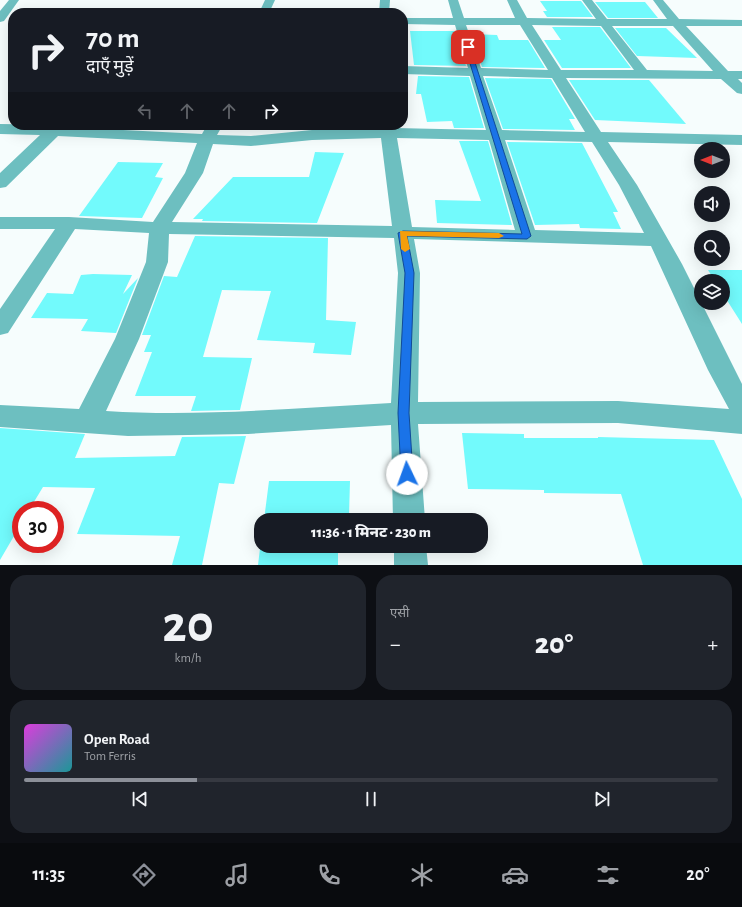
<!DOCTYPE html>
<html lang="hi">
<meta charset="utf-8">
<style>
:root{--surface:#171b24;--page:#20242c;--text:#f1f3f6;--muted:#9ea1a6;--line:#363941;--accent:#8c9099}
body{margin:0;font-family:"Alegreya Sans","Noto Sans Devanagari",sans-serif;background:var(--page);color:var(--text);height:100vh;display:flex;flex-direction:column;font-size:15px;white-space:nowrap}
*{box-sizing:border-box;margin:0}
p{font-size:13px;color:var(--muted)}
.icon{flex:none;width:22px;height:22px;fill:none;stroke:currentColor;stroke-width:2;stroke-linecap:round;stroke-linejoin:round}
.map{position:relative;height:565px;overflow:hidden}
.panel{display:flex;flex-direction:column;gap:10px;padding:10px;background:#0d0f14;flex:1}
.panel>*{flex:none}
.banner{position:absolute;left:8px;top:8px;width:400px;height:122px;border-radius:16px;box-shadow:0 4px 16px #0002;background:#171b24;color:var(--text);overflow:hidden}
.needle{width:26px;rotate:270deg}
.fabs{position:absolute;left:694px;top:142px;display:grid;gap:8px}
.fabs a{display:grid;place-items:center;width:36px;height:36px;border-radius:50%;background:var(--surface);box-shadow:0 4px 16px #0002;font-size:20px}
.speed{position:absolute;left:12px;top:501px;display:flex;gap:8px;font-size:20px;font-weight:700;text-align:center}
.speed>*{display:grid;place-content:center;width:52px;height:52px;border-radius:50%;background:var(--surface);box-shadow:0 4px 16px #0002;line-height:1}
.speed .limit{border:6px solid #d22;background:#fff;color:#111}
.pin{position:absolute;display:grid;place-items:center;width:34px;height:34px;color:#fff;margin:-17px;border-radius:8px;box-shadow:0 2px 6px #0006}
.me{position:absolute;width:44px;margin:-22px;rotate:357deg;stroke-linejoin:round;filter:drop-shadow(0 0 3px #0008)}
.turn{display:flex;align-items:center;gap:14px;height:84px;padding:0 12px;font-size:18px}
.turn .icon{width:52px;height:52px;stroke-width:2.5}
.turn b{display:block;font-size:28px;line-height:34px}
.lanes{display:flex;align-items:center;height:38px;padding:0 12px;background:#0003;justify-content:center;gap:20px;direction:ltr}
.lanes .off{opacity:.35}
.big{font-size:30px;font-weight:800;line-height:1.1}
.panel .tile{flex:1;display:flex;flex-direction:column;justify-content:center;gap:6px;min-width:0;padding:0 14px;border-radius:16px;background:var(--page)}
.panel .dial{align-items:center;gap:0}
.dial b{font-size:52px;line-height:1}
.song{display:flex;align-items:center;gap:12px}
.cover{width:48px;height:48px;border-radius:6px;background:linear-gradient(135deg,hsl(300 70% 55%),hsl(180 70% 35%))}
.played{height:4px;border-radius:2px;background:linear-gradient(90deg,var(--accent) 25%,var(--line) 25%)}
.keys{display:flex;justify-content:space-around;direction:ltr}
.heat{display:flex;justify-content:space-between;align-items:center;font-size:22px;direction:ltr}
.panel .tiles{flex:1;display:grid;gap:10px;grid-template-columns:1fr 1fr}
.tile:last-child{grid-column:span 2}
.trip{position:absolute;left:254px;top:513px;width:234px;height:40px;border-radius:16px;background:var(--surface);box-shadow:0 4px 16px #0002;font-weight:800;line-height:40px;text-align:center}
.dock{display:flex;height:64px;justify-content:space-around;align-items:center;background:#090b0e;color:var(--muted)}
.dock .icon{width:28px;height:28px}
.dock .selected{color:var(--accent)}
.dock b{font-size:18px;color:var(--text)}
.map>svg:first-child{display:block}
.building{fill:#72fafc}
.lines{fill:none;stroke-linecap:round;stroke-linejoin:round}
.minor{fill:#6dbfc0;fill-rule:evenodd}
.route{fill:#1a73e8;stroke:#114b97}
.slow{fill:#f59e0b}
</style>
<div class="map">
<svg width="742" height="565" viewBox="0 0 742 565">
<rect width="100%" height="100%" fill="#f6fdfd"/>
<g class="building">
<polygon points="540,1 581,1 593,17 547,17 543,11 547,11"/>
<polygon points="595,2 645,2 658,18 608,18"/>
<polygon points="552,27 600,27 631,68 562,68 544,40 561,40"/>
<polygon points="615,28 666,28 697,58 637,56"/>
<polygon points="410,31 455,31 466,66 414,65"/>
<polygon points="471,34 497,35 499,40 528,40 545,68 482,67"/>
<polygon points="418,76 469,77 484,128 454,128 452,121 427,122 421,94 416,94"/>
<polygon points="485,78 551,79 575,119 569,119 575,130 503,129"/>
<polygon points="569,80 649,80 686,124 595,120"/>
<polygon points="459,141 488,141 512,225 437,223 435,200 481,201"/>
<polygon points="507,142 582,143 618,212 613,212 621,229 580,228 579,224 535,225"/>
<polygon points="315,152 344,153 317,223 202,221 203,219 193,219 233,177 309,177"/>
<polygon points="118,162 163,163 155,177 163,178 142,218 79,216"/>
<polygon points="195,236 328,238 326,320 356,322 351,355 313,353 315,343 257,340 271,291 222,290 203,357 252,358 240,410 191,411 196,396 135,396 152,352 144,352 151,335 142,335 164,276 177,277"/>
<polygon points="708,270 742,270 742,324 723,294 723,281 715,281"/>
<polygon points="93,274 132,275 123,294 138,278 116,333 81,331 88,319 31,318 47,293 73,294 81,275"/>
<polygon points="0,428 85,434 75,458 175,456 182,437 246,436 234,484 219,483 202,565 172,565 180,536 77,534 95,488 43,487 29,510 21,510 21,524 0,560"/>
<polygon points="462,433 524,434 524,438 598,438 598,437 714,440 742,499 742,565 643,565 621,494 544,493 544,490 468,489"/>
<polygon points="269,481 350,481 349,516 339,516 339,520 264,520"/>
<polygon points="261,540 261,546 338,546 338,565 258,565"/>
</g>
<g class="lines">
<g class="minor">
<polygon points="9,0 19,0 4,21 0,22 0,11"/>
<polygon points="265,0 275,0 269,13 259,13"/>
<polygon points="380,0 390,0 389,13 379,13"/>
<path d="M448,0h10l6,18h51l-8,-18h10l10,18 69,1 -14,-19h10l15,19h60l-14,-19h10l16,19 63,1v6h-56l42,45h14v8h-4l4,4v11l-5,-1 -16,-14 -155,-1 35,54 141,3v10l-134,-3 29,43 45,79 60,120v50l-124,-11 -200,1 7,96h-32l-2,-95 -143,9 -120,2 -128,-9v-22l79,4 36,-70 31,-77 3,-29 -74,-4 -67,104 -8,2v-26l55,-80h-55v-12h69l84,5 32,-49 12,-30 -139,-7 -52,51 -6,1v-15l40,-38 -40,-1v-10l65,1 -1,2 138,7 5,-9h12l2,3 -4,7 34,1 61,-6 68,-2 -1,-3h16v3l91,2 -16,-54 -67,-2v-8l65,2 -13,-43 -52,-1v-6h50zM466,25h54l28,45 -67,-2zM532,25l69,1 33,44h-73zM612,26h61l40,45 -66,-1zM483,76l69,2 33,54 -83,-2zM381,138l11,88 -220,-4 31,-49 10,-29 38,2 61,-6zM397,138l92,2 26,90 -103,-3zM505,140l87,2 27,43 25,48 -109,-3zM169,234l225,4 4,35 -7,130c-95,5 -191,14 -285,8l33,-72 29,-77zM414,239l237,7 57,124 21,39 -111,-8 -200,1 2,-129z"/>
<polygon points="394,546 426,546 428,565 394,565"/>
</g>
</g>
<polygon class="route" points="468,45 470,47 531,236 527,239 407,236 414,273 409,413 413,474 411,478 407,480 402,478 401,474 398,413 405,273 398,233 403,231 522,234 465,47"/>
<polygon class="slow" points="400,231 499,233 504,236 499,238 407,236 410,249 405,252 401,249"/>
</svg>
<div class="fabs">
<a><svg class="needle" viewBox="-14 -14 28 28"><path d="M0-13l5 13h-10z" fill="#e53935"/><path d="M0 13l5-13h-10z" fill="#9ea1a6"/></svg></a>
<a><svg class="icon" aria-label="sound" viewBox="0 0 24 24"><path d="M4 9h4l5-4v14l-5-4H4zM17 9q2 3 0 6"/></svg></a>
<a><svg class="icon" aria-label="search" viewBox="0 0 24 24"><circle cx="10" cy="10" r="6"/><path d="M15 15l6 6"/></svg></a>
<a><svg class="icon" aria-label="layers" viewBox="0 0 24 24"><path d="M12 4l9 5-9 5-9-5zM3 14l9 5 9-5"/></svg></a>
</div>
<div class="speed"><div class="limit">30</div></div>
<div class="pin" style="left:468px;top:47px;background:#d93025"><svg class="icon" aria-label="arrive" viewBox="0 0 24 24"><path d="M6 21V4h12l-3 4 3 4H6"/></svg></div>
<svg class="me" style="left:407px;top:474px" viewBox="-20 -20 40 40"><circle r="19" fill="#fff"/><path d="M0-13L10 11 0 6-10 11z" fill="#1a73e8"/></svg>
<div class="trip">11:36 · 1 मिनट · 230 m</div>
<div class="banner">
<div class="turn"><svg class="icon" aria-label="right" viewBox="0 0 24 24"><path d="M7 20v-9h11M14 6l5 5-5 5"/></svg><div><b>70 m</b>दाएँ मुड़ें</div></div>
<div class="lanes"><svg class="icon off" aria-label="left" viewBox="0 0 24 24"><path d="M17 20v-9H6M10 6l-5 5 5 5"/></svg><svg class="icon off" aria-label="ahead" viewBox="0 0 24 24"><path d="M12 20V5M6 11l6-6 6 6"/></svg><svg class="icon off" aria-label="ahead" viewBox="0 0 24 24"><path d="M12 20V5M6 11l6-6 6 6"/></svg><svg class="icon" aria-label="right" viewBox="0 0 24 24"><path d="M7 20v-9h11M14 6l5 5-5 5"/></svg></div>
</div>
</div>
<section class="panel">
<div class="tiles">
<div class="tile dial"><b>20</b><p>km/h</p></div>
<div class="tile"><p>एसी</p>
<div class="heat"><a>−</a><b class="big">20°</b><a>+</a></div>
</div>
<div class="tile">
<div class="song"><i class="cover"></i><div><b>Open Road</b><p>Tom Ferris</p></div></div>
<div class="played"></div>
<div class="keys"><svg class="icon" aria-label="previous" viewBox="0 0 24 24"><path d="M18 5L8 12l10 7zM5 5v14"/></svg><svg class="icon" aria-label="pause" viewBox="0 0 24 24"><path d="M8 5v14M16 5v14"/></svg><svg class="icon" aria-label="next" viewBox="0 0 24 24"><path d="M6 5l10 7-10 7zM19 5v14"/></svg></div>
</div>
</div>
</section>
<nav class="dock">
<b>11:35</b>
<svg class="icon selected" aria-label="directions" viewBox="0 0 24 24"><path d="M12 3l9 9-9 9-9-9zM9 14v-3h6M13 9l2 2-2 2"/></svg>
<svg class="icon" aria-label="music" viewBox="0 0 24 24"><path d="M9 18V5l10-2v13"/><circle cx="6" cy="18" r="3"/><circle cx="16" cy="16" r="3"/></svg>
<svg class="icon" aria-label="phone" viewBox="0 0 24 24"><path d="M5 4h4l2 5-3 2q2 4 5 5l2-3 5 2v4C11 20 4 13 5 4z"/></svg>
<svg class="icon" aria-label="climate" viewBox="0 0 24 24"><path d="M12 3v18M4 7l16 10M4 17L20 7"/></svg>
<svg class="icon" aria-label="car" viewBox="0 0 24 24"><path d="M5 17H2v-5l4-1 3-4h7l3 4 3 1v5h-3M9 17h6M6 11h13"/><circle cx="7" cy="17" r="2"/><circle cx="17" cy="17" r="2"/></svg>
<svg class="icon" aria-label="filters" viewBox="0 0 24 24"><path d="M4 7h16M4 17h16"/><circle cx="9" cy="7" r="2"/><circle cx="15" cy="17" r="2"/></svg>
<b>20°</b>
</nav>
